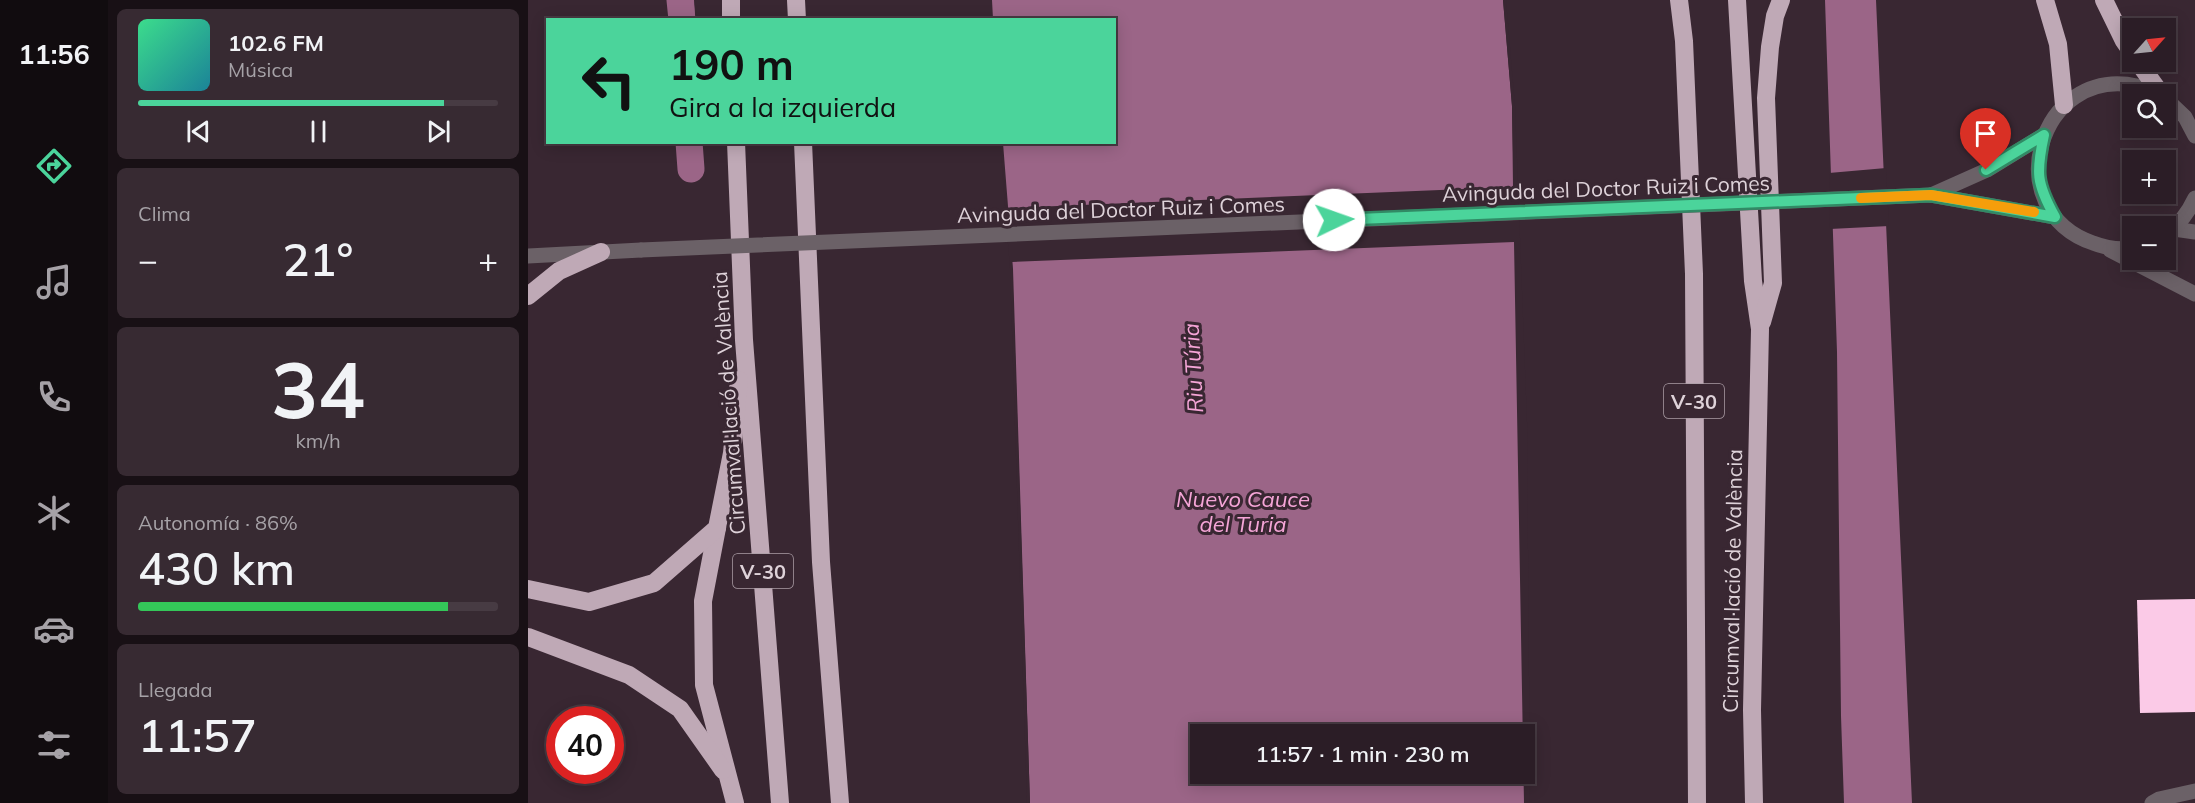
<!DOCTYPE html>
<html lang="es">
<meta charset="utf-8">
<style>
:root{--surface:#2b1d26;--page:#372a32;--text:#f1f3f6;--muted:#a6a2a7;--line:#473b43;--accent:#4bd49b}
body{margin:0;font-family:Mulish,sans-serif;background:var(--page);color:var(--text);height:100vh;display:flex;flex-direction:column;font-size:22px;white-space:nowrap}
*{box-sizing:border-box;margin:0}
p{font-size:20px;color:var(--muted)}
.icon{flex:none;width:33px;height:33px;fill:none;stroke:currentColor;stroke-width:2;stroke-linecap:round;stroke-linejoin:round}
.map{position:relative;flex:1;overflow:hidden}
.drawer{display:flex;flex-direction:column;gap:9px;padding:9px;background:#181015;width:420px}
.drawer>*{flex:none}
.top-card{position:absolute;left:18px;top:18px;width:570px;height:126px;border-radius:0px;box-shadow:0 3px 15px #0003,0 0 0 2px var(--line);background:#4bd49b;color:#111;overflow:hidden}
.needle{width:39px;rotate:63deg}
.tools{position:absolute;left:1594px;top:18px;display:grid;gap:12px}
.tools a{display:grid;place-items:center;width:54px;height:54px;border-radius:0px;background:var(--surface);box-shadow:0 3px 15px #0003,0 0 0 2px var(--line);font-size:30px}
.speed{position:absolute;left:18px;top:706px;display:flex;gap:12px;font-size:30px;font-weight:700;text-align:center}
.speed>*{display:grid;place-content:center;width:78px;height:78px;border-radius:50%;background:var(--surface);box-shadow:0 3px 15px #0003,0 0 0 2px var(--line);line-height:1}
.speed .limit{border:9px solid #d22;background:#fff;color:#111}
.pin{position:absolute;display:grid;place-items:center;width:51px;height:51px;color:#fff;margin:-62px -26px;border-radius:50% 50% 50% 0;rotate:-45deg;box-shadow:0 0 6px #0007}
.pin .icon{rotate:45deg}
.me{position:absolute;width:66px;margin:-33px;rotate:87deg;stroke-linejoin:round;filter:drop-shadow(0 0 4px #0008)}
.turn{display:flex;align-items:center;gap:21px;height:126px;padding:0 24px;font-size:27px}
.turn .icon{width:78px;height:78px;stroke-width:2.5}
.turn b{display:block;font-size:42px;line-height:51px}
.big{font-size:45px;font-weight:600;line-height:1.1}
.drawer .card{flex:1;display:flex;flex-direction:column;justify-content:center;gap:9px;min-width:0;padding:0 21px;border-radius:9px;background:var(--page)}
.drawer .dial{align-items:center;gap:0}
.dial b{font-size:78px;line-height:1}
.song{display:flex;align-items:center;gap:18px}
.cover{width:72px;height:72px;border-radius:9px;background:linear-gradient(135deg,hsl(150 70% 55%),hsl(190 70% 35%))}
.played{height:6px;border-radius:3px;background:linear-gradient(90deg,var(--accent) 85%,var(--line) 85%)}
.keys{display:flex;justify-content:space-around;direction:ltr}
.heat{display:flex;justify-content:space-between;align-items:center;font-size:33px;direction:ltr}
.charge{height:9px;border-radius:4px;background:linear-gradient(90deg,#34c759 86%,var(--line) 0)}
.trip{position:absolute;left:662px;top:724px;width:345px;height:60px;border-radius:0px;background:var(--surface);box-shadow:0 3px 15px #0003,0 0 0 2px var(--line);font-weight:600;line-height:60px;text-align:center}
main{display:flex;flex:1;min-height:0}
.tab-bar{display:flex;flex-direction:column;width:108px;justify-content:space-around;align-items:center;background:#110c0f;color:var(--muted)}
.tab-bar .icon{width:42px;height:42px}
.tab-bar .current{color:var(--accent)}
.tab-bar b{font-size:27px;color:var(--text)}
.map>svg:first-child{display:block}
.water{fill:#9b6587;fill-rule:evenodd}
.pier{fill:#392732}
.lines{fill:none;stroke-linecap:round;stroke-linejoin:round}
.stream{stroke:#9b6587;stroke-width:8}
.canal{stroke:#9b6587;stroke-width:27}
.building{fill:#fbcae7}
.minor{stroke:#6b6167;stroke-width:15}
.highway{stroke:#bfa9b6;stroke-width:18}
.minor-bridge{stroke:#6b6167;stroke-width:15}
.route-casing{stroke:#318a65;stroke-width:15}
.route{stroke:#4bd49b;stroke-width:10}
.slow{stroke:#f59e0b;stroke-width:10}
.labels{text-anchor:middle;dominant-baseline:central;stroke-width:6;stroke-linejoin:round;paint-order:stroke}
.shield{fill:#392732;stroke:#ac9fa7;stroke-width:1.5}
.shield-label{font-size:20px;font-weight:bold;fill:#ded2d9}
.street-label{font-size:21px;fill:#ded2d9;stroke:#392732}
.water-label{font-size:22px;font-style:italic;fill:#f5a5d7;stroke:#392732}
</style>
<main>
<nav class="tab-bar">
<b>11:56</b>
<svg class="icon current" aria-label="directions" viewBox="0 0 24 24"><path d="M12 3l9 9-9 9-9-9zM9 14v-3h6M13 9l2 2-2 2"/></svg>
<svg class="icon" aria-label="music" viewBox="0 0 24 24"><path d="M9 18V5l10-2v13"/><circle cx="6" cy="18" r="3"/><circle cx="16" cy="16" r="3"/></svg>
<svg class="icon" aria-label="phone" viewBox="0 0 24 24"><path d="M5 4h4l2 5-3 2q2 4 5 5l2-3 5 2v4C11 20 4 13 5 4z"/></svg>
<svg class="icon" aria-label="climate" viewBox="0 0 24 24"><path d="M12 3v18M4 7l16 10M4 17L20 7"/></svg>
<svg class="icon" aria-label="car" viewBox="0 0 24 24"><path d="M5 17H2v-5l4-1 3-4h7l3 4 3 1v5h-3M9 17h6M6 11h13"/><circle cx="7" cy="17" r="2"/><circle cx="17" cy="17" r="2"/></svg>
<svg class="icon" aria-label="filters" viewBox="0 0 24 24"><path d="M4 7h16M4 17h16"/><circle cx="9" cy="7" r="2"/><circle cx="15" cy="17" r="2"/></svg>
</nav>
<section class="drawer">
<div class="card">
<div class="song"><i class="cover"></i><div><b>102.6 FM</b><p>Música</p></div></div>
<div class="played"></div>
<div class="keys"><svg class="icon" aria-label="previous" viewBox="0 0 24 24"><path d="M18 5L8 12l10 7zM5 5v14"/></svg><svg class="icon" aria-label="pause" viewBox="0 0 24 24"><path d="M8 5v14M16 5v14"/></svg><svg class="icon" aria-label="next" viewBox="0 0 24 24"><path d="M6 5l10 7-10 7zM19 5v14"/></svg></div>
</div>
<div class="card"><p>Clima</p>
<div class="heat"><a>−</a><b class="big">21°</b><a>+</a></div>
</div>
<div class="card dial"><b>34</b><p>km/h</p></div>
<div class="card"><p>Autonomía · 86%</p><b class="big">430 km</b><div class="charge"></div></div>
<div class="card"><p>Llegada</p><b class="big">11:57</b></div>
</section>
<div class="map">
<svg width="1667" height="803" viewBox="0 0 1667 803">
<rect width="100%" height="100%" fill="#392732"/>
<g class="water">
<path d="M464,0h511l9,106 15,697h-497l-17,-534 -10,-126 111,-1v-122l-121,-1zM672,735h324v39h-324z"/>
<polygon points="1297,0 1348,0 1384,803 1316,803 1313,716 1309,352"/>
</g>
<g class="pier">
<polygon points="975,0 978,0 987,106 999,422 1002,803 996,803 986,242 484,262 502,803 499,803 482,269 472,142 479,208 985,187 984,106"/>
<polygon points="1358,168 1361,226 1302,229 1301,173"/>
</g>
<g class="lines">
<polyline class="stream" points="162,0 163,20"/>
<g class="canal">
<polyline points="152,0 154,20"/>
<polyline points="161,142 163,169"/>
</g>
</g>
<polygon class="building" points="1667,599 1667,712 1612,713 1609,600"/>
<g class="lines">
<g class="minor">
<polyline points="1638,99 1657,117 1667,136"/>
<polyline points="1403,195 1459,170 1516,135"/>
<polyline points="1403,195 1527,217"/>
<polyline points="1646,229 1667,232"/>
<path d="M1638,234c13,-9 22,-21 29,-36"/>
<path d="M1605,248c-14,2 -27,0 -40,-5 -96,-33 -55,-178 44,-157 8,2 15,6 22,8"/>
<polyline points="1582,250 1667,294"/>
<polyline points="0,256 113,250"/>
<polyline points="1624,803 1631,799 1667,791"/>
</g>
<g class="highway">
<polyline points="203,0 203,20"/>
<polyline points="268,0 269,20"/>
<polyline points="1151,0 1156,41 1166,274 1169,803"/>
<polyline points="1209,0 1225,281 1232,329 1224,710 1226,803"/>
<polyline points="1517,0 1530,44 1536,105"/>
<polyline points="1576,0 1596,41 1605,54"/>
<polyline points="1610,62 1633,94"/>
<polyline points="208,142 216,340 252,803"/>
<polyline points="275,142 293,562 312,803"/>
<polyline points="0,296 31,271 73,252"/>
<polyline points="1234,322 1245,283 1238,98 1242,47 1247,16 1253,0"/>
<polyline points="189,528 175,601 176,685 207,803"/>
<polyline points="0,589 61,602 126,583 189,528 204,453 211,380"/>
<polyline points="0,637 101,675 152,709 195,770"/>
</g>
<polyline class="minor-bridge" points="113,250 1403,195"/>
</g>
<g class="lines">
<g class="route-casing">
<path id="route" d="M806,220l597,-25 124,22c-19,-34 -19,-45 -11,-82l-58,35"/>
</g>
<use href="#route" class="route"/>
<polyline class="slow" points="1333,198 1403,195 1506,212"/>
</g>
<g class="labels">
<g class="shield">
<rect x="1136" y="384" width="60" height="34" rx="4.5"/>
<rect x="205" y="554" width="60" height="34" rx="4.5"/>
</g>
<g class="shield-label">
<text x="1166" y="401">V-30</text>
<text x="235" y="571">V-30</text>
</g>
<g class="street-label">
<text transform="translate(1078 188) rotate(-2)">Avinguda del Doctor Ruiz i Comes</text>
<text transform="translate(593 209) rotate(-2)">Avinguda del Doctor Ruiz i Comes</text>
<text transform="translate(200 403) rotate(-94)">Circumval·lació de València</text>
<text transform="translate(1204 581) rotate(-89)">Circumval·lació de València</text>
</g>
<g class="water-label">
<text transform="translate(665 368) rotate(-93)">Riu Túria</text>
<text x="715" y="499">Nuevo Cauce<tspan x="715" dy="25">del Turia</tspan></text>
</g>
</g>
</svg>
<div class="tools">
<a><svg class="needle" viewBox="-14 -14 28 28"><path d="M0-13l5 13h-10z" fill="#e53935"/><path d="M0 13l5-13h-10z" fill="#a6a2a7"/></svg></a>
<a><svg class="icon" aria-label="search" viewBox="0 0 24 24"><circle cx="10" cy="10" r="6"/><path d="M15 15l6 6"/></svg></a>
<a>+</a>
<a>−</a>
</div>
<div class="speed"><div class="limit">40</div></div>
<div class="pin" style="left:1458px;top:170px;background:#d93025"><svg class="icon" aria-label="arrive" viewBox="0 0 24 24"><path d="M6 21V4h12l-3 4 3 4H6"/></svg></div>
<svg class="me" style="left:806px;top:220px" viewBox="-20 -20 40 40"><circle r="19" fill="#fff"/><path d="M0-13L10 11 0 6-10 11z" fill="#4bd49b"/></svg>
<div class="trip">11:57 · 1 min · 230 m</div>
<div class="top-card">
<div class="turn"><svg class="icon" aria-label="left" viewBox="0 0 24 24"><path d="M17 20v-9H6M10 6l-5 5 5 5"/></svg><div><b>190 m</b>Gira a la izquierda</div></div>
</div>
</div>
</main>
